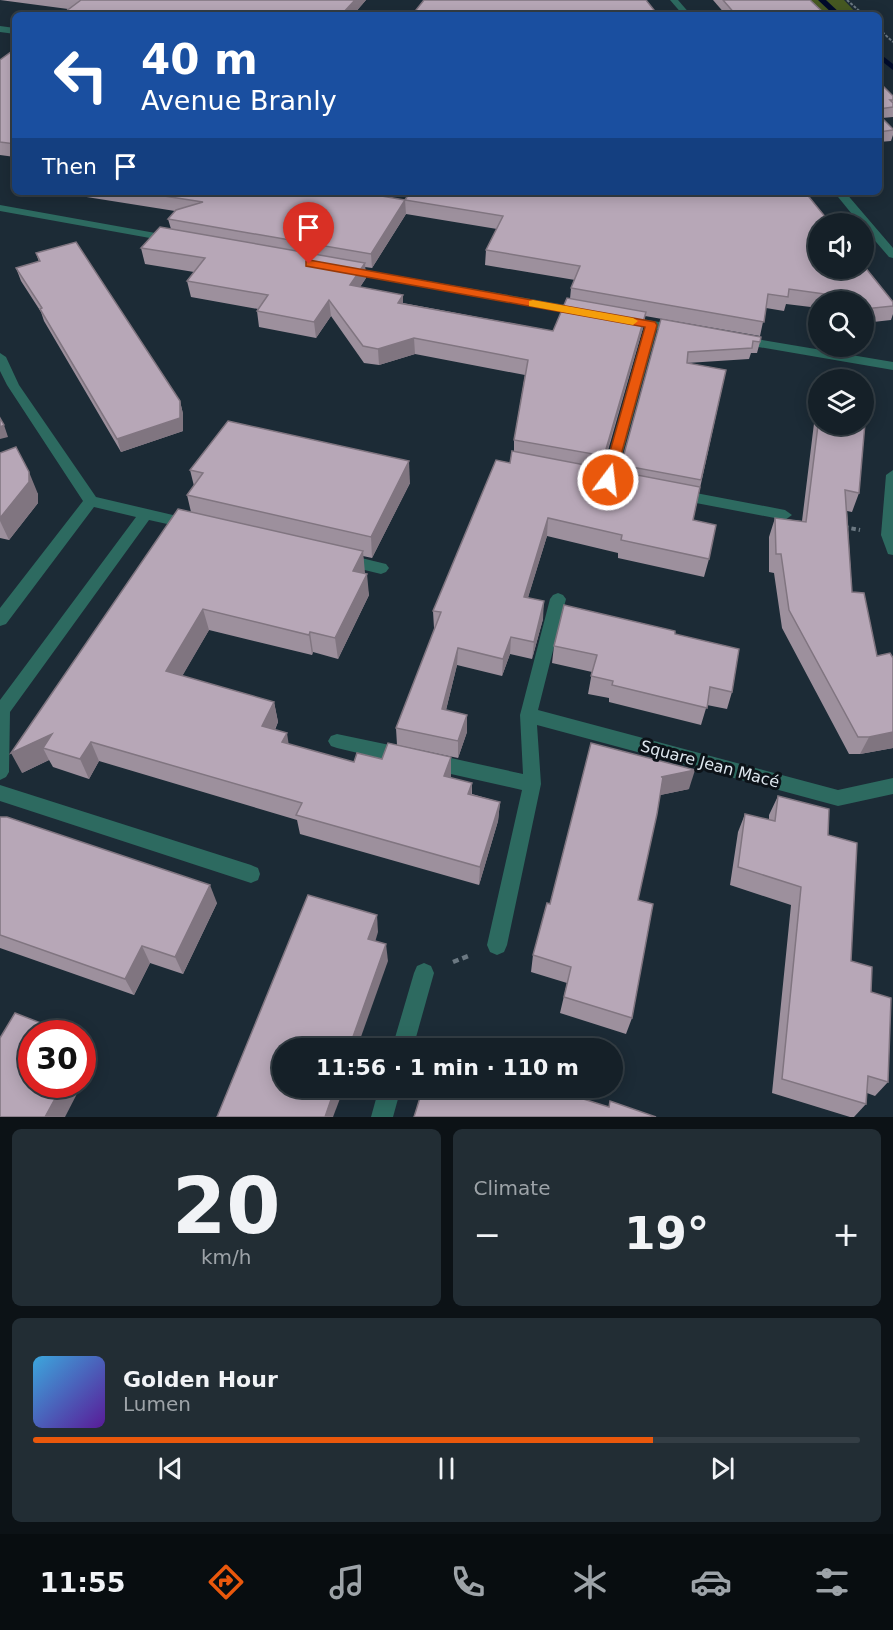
<!DOCTYPE html>
<meta charset="utf-8">
<style>
:root{--surface:#152028;--page:#222d34;--text:#f1f3f6;--muted:#9da3a8;--line:#343e45;--accent:#ea580c}
body{margin:0;font-family:"DejaVu Sans",sans-serif;background:var(--page);color:var(--text);height:100vh;display:flex;flex-direction:column;font-size:22px;white-space:nowrap}
*{box-sizing:border-box;margin:0}
p{font-size:20px;color:var(--muted)}
.icon{flex:none;width:33px;height:33px;fill:none;stroke:currentColor;stroke-width:2;stroke-linecap:round;stroke-linejoin:round}
.map{position:relative;height:1117px;overflow:hidden}
.sheet{display:flex;flex-direction:column;gap:12px;padding:12px;background:#0c1216;flex:1}
.sheet>*{flex:none}
.banner{position:absolute;left:12px;top:12px;width:870px;height:183px;border-radius:9px;box-shadow:0 3px 15px #0003,0 0 0 2px var(--line);background:#1a4fa0;color:#fff;overflow:hidden}
.controls{position:absolute;left:808px;top:213px;display:grid;gap:12px}
.controls a{display:grid;place-items:center;width:66px;height:66px;border-radius:50%;background:var(--surface);box-shadow:0 3px 15px #0003,0 0 0 2px var(--line);font-size:30px}
.speed{position:absolute;left:18px;top:1020px;display:flex;gap:12px;font-size:30px;font-weight:700;text-align:center}
.speed>*{display:grid;place-content:center;width:78px;height:78px;border-radius:50%;background:var(--surface);box-shadow:0 3px 15px #0003,0 0 0 2px var(--line);line-height:1}
.speed .limit{border:9px solid #d22;background:#fff;color:#111}
.pin{position:absolute;display:grid;place-items:center;width:51px;height:51px;color:#fff;margin:-62px -26px;border-radius:50% 50% 50% 0;rotate:-45deg;box-shadow:0 0 6px #0007}
.pin .icon{rotate:45deg}
.me{position:absolute;width:66px;margin:-33px;rotate:15deg;stroke-linejoin:round;filter:drop-shadow(0 0 4px #0008)}
.turn{display:flex;align-items:center;gap:21px;height:126px;padding:0 30px;font-size:27px}
.turn .icon{width:78px;height:78px;stroke-width:2.5}
.turn b{display:block;font-size:42px;line-height:51px}
.then{display:flex;align-items:center;height:57px;padding:0 30px;background:#0003;gap:12px;font-size:22px}
.big{font-size:45px;font-weight:700;line-height:1.1}
.sheet .card{flex:1;display:flex;flex-direction:column;justify-content:center;gap:9px;min-width:0;padding:0 21px;border-radius:9px;background:var(--page)}
.sheet .dial{align-items:center;gap:0}
.dial b{font-size:78px;line-height:1}
.song{display:flex;align-items:center;gap:18px}
.cover{width:72px;height:72px;border-radius:9px;background:linear-gradient(135deg,hsl(200 70% 55%),hsl(270 70% 35%))}
.played{height:6px;border-radius:3px;background:linear-gradient(90deg,var(--accent) 75%,var(--line) 75%)}
.keys{display:flex;justify-content:space-around;direction:ltr}
.heat{display:flex;justify-content:space-between;align-items:center;font-size:33px;direction:ltr}
.sheet .tiles{flex:1;display:grid;gap:12px;grid-template-columns:1fr 1fr}
.card:last-child{grid-column:span 2}
.trip{position:absolute;left:272px;top:1038px;width:351px;height:60px;border-radius:30px;background:var(--surface);box-shadow:0 3px 15px #0003,0 0 0 2px var(--line);font-weight:700;line-height:60px;text-align:center}
.tabs{display:flex;height:96px;justify-content:space-around;align-items:center;background:#080d10;color:var(--muted)}
.tabs .icon{width:42px;height:42px}
.tabs .current{color:var(--accent)}
.tabs b{font-size:27px;color:var(--text)}
.map>svg:first-child{display:block}
.green{fill:#465922}
.lines{fill:none;stroke-linecap:round;stroke-linejoin:round}
.stream{fill:#000b2a;fill-rule:evenodd}
.path-far2{stroke:#6b7882;stroke-width:2;stroke-dasharray:3 1.5;stroke-linecap:butt}
.path-far1{stroke:#6b7882;stroke-width:4;stroke-dasharray:4.5 3;stroke-linecap:butt}
.path{stroke:#6b7882;stroke-width:4.5;stroke-dasharray:6 4;stroke-linecap:butt}
.street{fill:#2d6a60;fill-rule:evenodd}
.wall{fill:#9d909d}
.shaded-wall{fill:#807580}
.building{fill:#b7a7b7;stroke:#807580;stroke-width:1.5}
.route{fill:#ea580c;stroke:#983908;stroke-width:1.5}
.slow{fill:#f59e0b}
.labels{text-anchor:middle;dominant-baseline:central;stroke-width:6;stroke-linejoin:round;paint-order:stroke}
.street-label{font-size:16px;fill:#dee7ef;stroke:#0c1218}
</style>
<div class="map">
<svg width="893" height="1117" viewBox="0 0 893 1117">
<rect width="100%" height="100%" fill="#1c2b36"/>
<polygon class="green" points="794,0 844,0 858,15 807,15"/>
<g class="lines">
<g class="stream">
<polygon points="818,0 826,0 842,15 834,15"/>
<polygon points="879,53 893,64 893,70 879,59"/>
</g>
<g class="path-far2">
<polyline points="847,0 864,15"/>
<polyline points="879,29 893,42"/>
</g>
<polyline class="path-far1" points="844,527 860,530"/>
<polyline class="path" points="453,962 468,956"/>
<g class="street">
<polygon points="670,0 678,0 691,15 683,15"/>
<polygon points="0,26 15,28 15,34 0,32"/>
<polygon points="834,192 845,192 893,248 893,258 889,257 864,228 864,224 860,224"/>
<polygon points="0,205 172,236 178,239 172,242 0,211"/>
<polygon points="346,267 583,308 589,312 583,316 342,272 342,268"/>
<polygon points="624,316 677,325 683,329 677,333 657,329 615,481 608,486 601,481 645,327 620,323 620,317"/>
<polygon points="739,336 893,362 893,370 735,343 735,337"/>
<polygon points="0,353 6,357 19,385 96,497 190,519 197,524 190,529 149,520 10,712 9,772 6,777 0,780 0,700 136,517 94,507 6,624 0,626 0,608 83,501 7,385 0,371"/>
<polygon points="893,470 893,555 888,554 881,535 886,475"/>
<polygon points="680,490 785,510 792,515 785,520 675,499 673,495"/>
<polygon points="345,554 386,564 389,568 386,572 381,574 340,564 337,560 340,556"/>
<polygon points="558,593 563,595 566,599 538,710 838,790 893,778 893,794 838,806 537,725 541,784 507,945 504,952 497,955 490,952 487,945 522,790 433,770 427,767 424,762 427,757 433,754 523,774 520,715 550,599 553,595"/>
<polygon points="337,734 404,748 410,751 413,756 410,761 404,764 337,748 331,746 328,741 331,736"/>
<polygon points="0,785 251,865 258,868 260,874 258,880 251,883 0,801"/>
<polygon points="424,963 431,966 434,973 413,1048 392,1048 414,973 417,966"/>
<polygon points="379,1088 401,1088 393,1117 371,1117"/>
</g>
</g>
<g class="wall">
<polygon points="0,0 366,0 353,15 61,15 68,9"/>
<polygon points="713,0 810,0 826,15 726,15"/>
<polygon points="15,49 15,157 0,155 0,60"/>
<polygon points="879,82 893,96 893,117 882,118 893,129 893,135 891,141 879,142"/>
<polygon points="73,192 358,192 405,200 406,214 372,268 365,267 366,278 360,287 403,303 553,331 570,299 571,288 575,280 485,265 486,250 497,229 406,214 405,200 410,192 893,302 893,314 891,320 864,323 864,302 819,302 819,308 786,304 784,311 766,308 760,336 645,316 643,328 603,468 620,471 661,319 760,342 757,353 751,353 749,359 687,363 726,370 693,520 709,559 704,577 618,558 618,553 547,536 528,597 543,619 532,659 510,654 502,676 457,665 446,710 467,715 467,732 458,758 397,745 396,728 435,628 434,628 433,611 510,463 514,451 514,440 525,375 415,354 379,365 364,363 331,316 316,338 259,327 257,311 258,309 191,297 187,281 194,272 145,264 141,248 171,229 168,219 175,211 74,195"/>
<polygon points="36,253 180,401 183,414 183,431 121,452 44,321 41,312 21,281 16,268 39,262"/>
<polygon points="819,394 819,424 859,493 852,512 847,511 852,592 893,748 860,754 849,754 782,628 774,573 769,572 769,537 775,518 802,521 817,399"/>
<polygon points="0,453 38,494 38,503 9,540 0,538"/>
<polygon points="190,470 410,483 372,558 363,556 364,574 369,595 338,659 313,652 312,655 209,630 182,676 274,702 278,722 275,730 289,744 354,762 451,776 450,778 472,783 472,794 500,802 498,821 479,885 300,834 297,820 99,761 89,779 53,767 49,760 22,773 191,512 187,495 194,486"/>
<polygon points="675,634 732,692 727,709 707,705 701,725 609,702 609,698 588,694 592,672 552,663 554,646"/>
<polygon points="591,743 689,789 660,795 638,900 632,1018 626,1034 560,1013 567,983 531,972 533,955 550,904"/>
<polygon points="778,796 828,835 851,961 871,992 888,1082 875,1096 867,1093 866,1104 854,1117 850,1117 772,1093 791,905 730,885 738,832 745,814 769,820 769,815"/>
<polygon points="0,817 217,903 183,974 150,963 134,995 0,948"/>
</g>
<g class="shaded-wall">
<polygon points="355,0 366,0 353,15 341,15"/>
<polygon points="405,200 406,214 372,268 371,254"/>
<polygon points="365,263 366,278 351,301 350,285"/>
<polygon points="403,295 403,311 398,303"/>
<polygon points="329,300 331,316 316,338 314,322"/>
<polygon points="646,312 643,328 601,472 604,456"/>
<polygon points="414,338 415,354 379,365 378,349"/>
<polygon points="180,401 183,414 183,431 121,452 117,439"/>
<polygon points="4,425 8,437 0,439 0,427"/>
<polygon points="409,461 410,483 372,558 371,537"/>
<polygon points="29,472 38,494 38,503 9,540 0,521 0,518"/>
<polygon points="548,518 547,536 523,614 524,597"/>
<polygon points="363,551 365,573 355,592 353,571"/>
<polygon points="367,574 369,595 338,659 335,638"/>
<polygon points="544,601 543,619 532,659 534,642"/>
<polygon points="203,609 209,630 173,692 166,671"/>
<polygon points="310,632 313,652 312,655 309,635"/>
<polygon points="511,637 510,654 502,676 503,659"/>
<polygon points="458,648 457,665 442,726 442,709"/>
<polygon points="274,702 278,722 267,746 262,726"/>
<polygon points="467,715 467,732 458,758 458,741"/>
<polygon points="893,732 893,748 860,754 869,737"/>
<polygon points="287,733 290,753 282,742"/>
<polygon points="52,734 43,748 49,760 22,773 11,753"/>
<polygon points="91,742 99,761 89,779 80,759"/>
<polygon points="451,757 451,776 444,795 444,776"/>
<polygon points="695,770 689,789 656,796 661,777"/>
<polygon points="472,783 471,802 468,794"/>
<polygon points="500,802 498,821 479,885 480,867"/>
<polygon points="210,885 217,903 183,974 175,957"/>
<polygon points="377,915 378,932 371,956 368,939"/>
<polygon points="386,944 388,961 357,1048 349,1048"/>
<polygon points="142,946 150,963 134,995 125,979"/>
<polygon points="86,1040 97,1055 82,1083 82,1047"/>
<polygon points="63,1084 82,1084 65,1117 45,1117"/>
<polygon points="335,1088 344,1088 333,1117 325,1117"/>
</g>
<g class="building">
<polygon points="81,0 355,0 341,15 61,15"/>
<polygon points="424,0 646,0 658,15 412,15"/>
<polygon points="723,0 810,0 826,15 736,15"/>
<polygon points="15,49 15,144 0,142 0,60"/>
<polygon points="879,82 893,96 893,100 890,100 893,103 893,107 879,109"/>
<polygon points="879,115 893,129 893,130 879,132"/>
<polygon points="138,192 358,192 405,200 371,254 168,219 176,210 203,202"/>
<polygon points="410,192 805,192 831,224 819,224 819,268 864,268 864,266 893,302 893,306 864,309 864,302 850,302 846,297 789,289 788,297 768,294 764,322 571,288 580,266 486,250 503,216 405,200"/>
<polygon points="160,227 365,263 350,285 403,295 398,303 553,331 567,298 646,312 604,456 514,440 528,360 414,338 378,349 363,346 329,300 314,322 257,311 268,295 187,281 205,258 141,248"/>
<polygon points="76,242 180,401 180,418 117,439 40,309 42,308 16,268 40,261 36,253"/>
<polygon points="661,319 761,337 760,342 753,341 752,348 688,352 687,363 726,370 701,480 621,465"/>
<polygon points="864,387 868,388 859,493 845,490 852,592 864,593 877,656 890,653 893,658 893,732 869,737 858,737 789,610 781,554 776,554 775,518 806,522 819,417 819,424 864,424"/>
<polygon points="0,418 4,425 0,427"/>
<polygon points="228,421 409,461 371,537 187,495 203,473 190,470"/>
<polygon points="16,447 29,472 29,482 0,518 0,453"/>
<polygon points="512,451 700,487 693,520 716,525 709,559 621,540 622,535 548,518 524,597 544,601 534,642 511,637 503,659 458,648 442,709 467,715 458,741 396,728 441,612 433,611 496,460 510,463"/>
<polygon points="178,509 363,551 353,571 367,574 335,638 310,632 309,635 203,609 166,671 274,702 262,726 287,733 282,742 354,762 357,753 382,759 388,743 451,757 444,776 472,783 468,794 500,802 480,867 296,815 302,803 91,742 80,759 43,748 52,734 11,753"/>
<polygon points="564,605 675,631 675,634 739,649 732,692 710,687 707,708 612,685 613,681 591,676 597,655 554,646"/>
<polygon points="591,743 695,770 661,777 663,777 657,814 638,900 653,904 632,1018 564,997 571,967 533,955 547,903 550,904"/>
<polygon points="778,796 829,809 828,835 857,843 851,961 872,967 871,992 891,998 888,1082 868,1076 866,1104 782,1079 801,887 738,867 745,814 775,821"/>
<polygon points="0,817 7,817 210,885 175,957 142,946 125,979 0,935"/>
<polygon points="308,895 377,915 368,939 386,944 349,1048 282,1048 282,1088 335,1088 325,1117 217,1117"/>
<polygon points="15,1013 69,1034 32,1034 32,1084 63,1084 45,1117 0,1117 0,1038"/>
<polygon points="82,1039 86,1040 82,1047"/>
<polygon points="423,1088 548,1088 609,1107 610,1101 656,1117 414,1117"/>
</g>
<polygon class="route" points="309,260 655,322 657,325 613,484 608,485 602,480 645,327 306,266 306,261"/>
<polygon class="slow" points="533,300 633,318 638,321 633,325 529,306 529,301"/>
<g class="labels">
<g class="street-label">
<text transform="translate(710 764) rotate(15)">Square Jean Macé</text>
</g>
</g>
</svg>
<div class="controls">
<a><svg class="icon" aria-label="sound" viewBox="0 0 24 24"><path d="M4 9h4l5-4v14l-5-4H4zM17 9q2 3 0 6"/></svg></a>
<a><svg class="icon" aria-label="search" viewBox="0 0 24 24"><circle cx="10" cy="10" r="6"/><path d="M15 15l6 6"/></svg></a>
<a><svg class="icon" aria-label="layers" viewBox="0 0 24 24"><path d="M12 4l9 5-9 5-9-5zM3 14l9 5 9-5"/></svg></a>
</div>
<div class="speed"><div class="limit">30</div></div>
<div class="pin" style="left:309px;top:264px;background:#d93025"><svg class="icon" aria-label="arrive" viewBox="0 0 24 24"><path d="M6 21V4h12l-3 4 3 4H6"/></svg></div>
<svg class="me" style="left:608px;top:480px" viewBox="-20 -20 40 40"><circle r="17" fill="#ea580c" stroke="#fff" stroke-width="3"/><path d="M0-11L8 9 0 5-8 9z" fill="#fff"/></svg>
<div class="trip">11:56 · 1 min · 110 m</div>
<div class="banner">
<div class="turn"><svg class="icon" aria-label="left" viewBox="0 0 24 24"><path d="M17 20v-9H6M10 6l-5 5 5 5"/></svg><div><b>40 m</b>Avenue Branly</div></div>
<div class="then">Then<svg class="icon" aria-label="arrive" viewBox="0 0 24 24"><path d="M6 21V4h12l-3 4 3 4H6"/></svg></div>
</div>
</div>
<section class="sheet">
<div class="tiles">
<div class="card dial"><b>20</b><p>km/h</p></div>
<div class="card"><p>Climate</p>
<div class="heat"><a>−</a><b class="big">19°</b><a>+</a></div>
</div>
<div class="card">
<div class="song"><i class="cover"></i><div><b>Golden Hour</b><p>Lumen</p></div></div>
<div class="played"></div>
<div class="keys"><svg class="icon" aria-label="previous" viewBox="0 0 24 24"><path d="M18 5L8 12l10 7zM5 5v14"/></svg><svg class="icon" aria-label="pause" viewBox="0 0 24 24"><path d="M8 5v14M16 5v14"/></svg><svg class="icon" aria-label="next" viewBox="0 0 24 24"><path d="M6 5l10 7-10 7zM19 5v14"/></svg></div>
</div>
</div>
</section>
<nav class="tabs">
<b>11:55</b>
<svg class="icon current" aria-label="directions" viewBox="0 0 24 24"><path d="M12 3l9 9-9 9-9-9zM9 14v-3h6M13 9l2 2-2 2"/></svg>
<svg class="icon" aria-label="music" viewBox="0 0 24 24"><path d="M9 18V5l10-2v13"/><circle cx="6" cy="18" r="3"/><circle cx="16" cy="16" r="3"/></svg>
<svg class="icon" aria-label="phone" viewBox="0 0 24 24"><path d="M5 4h4l2 5-3 2q2 4 5 5l2-3 5 2v4C11 20 4 13 5 4z"/></svg>
<svg class="icon" aria-label="climate" viewBox="0 0 24 24"><path d="M12 3v18M4 7l16 10M4 17L20 7"/></svg>
<svg class="icon" aria-label="car" viewBox="0 0 24 24"><path d="M5 17H2v-5l4-1 3-4h7l3 4 3 1v5h-3M9 17h6M6 11h13"/><circle cx="7" cy="17" r="2"/><circle cx="17" cy="17" r="2"/></svg>
<svg class="icon" aria-label="filters" viewBox="0 0 24 24"><path d="M4 7h16M4 17h16"/><circle cx="9" cy="7" r="2"/><circle cx="15" cy="17" r="2"/></svg>
</nav>
